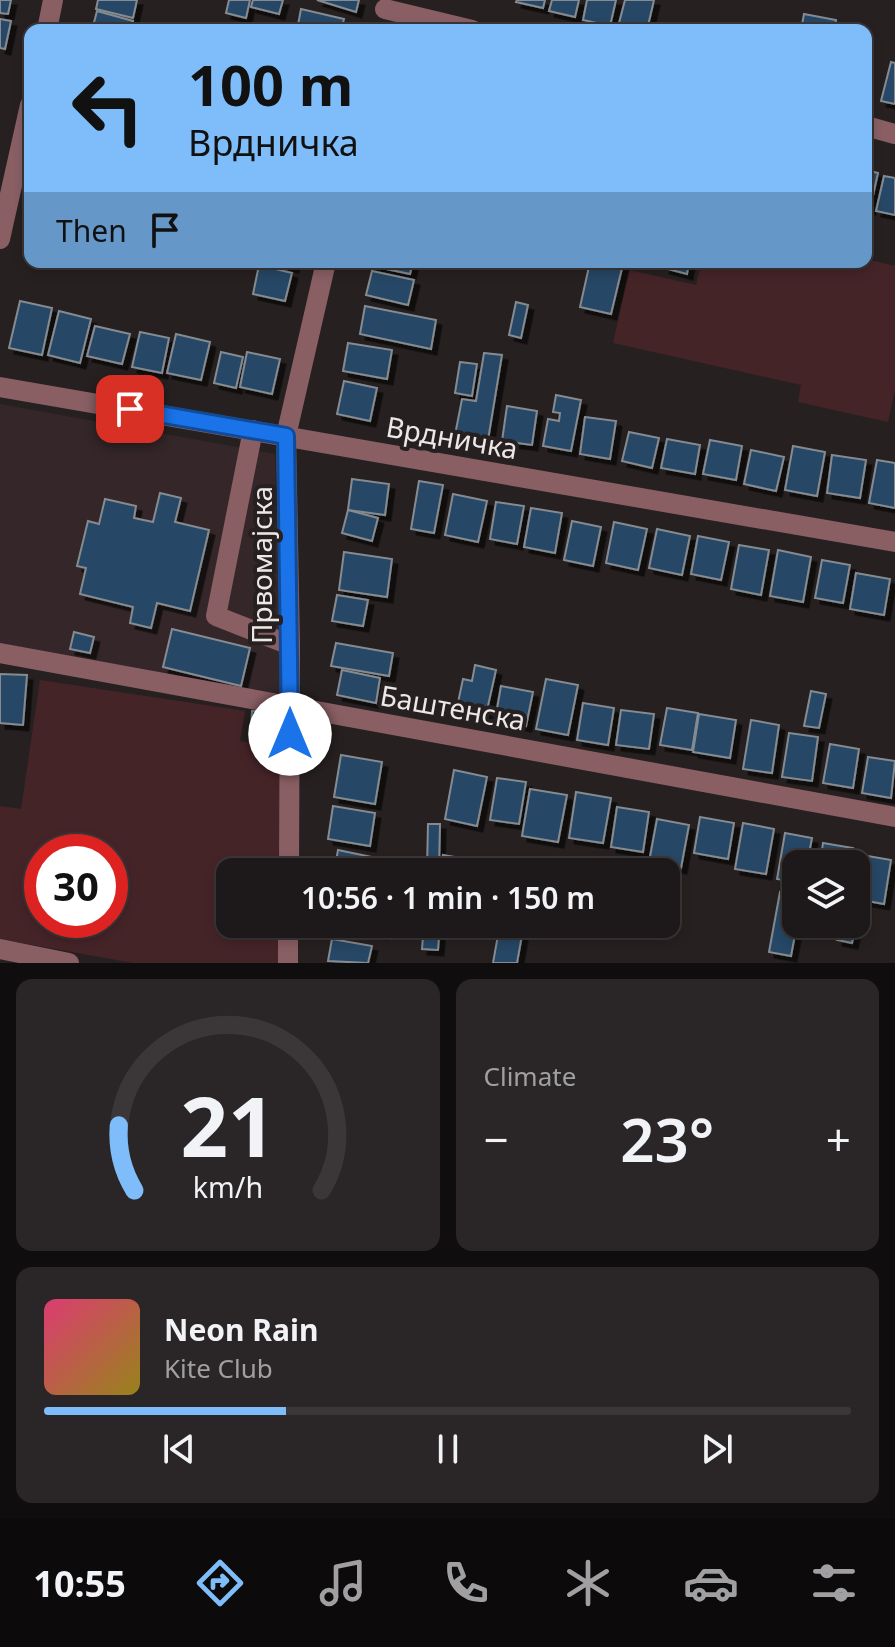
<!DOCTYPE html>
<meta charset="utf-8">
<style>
:root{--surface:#1d1819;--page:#2a2526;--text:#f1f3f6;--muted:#a0a0a2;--line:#3b3738;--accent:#7fbdfa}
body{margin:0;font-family:"Noto Sans",sans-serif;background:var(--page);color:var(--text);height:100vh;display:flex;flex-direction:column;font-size:30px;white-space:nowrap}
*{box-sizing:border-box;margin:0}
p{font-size:26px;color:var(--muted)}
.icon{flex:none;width:44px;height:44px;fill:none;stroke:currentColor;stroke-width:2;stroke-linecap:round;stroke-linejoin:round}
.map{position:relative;height:963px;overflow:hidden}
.drawer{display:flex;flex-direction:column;gap:16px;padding:16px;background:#100d0e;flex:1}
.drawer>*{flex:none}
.guide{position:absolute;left:24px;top:24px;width:848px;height:244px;border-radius:16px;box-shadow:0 4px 12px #0003,0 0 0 2px var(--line);background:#7fbdfa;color:#111;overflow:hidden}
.tools{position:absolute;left:782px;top:850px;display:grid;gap:16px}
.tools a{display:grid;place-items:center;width:88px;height:88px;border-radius:16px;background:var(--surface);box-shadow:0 4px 12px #0003,0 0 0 2px var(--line);font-size:40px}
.speed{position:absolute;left:24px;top:834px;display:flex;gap:16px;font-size:40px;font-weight:700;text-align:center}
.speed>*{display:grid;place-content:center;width:104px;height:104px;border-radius:50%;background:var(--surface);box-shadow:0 4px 12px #0003,0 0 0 2px var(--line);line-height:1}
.speed .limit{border:12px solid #d22;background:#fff;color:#111}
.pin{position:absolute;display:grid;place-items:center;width:68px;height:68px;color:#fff;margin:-34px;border-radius:16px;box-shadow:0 4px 12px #0006}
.me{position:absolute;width:88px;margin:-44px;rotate:0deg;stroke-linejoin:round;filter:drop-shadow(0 0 6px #0008)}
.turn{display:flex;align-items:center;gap:28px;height:168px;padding:0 32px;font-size:36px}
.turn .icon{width:104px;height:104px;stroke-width:2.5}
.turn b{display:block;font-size:56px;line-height:68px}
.then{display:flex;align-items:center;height:76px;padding:0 32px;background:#0003;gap:16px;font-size:30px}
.big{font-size:60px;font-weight:600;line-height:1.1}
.drawer .tile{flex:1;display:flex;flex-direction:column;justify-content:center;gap:12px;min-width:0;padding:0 28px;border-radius:16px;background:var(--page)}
.drawer .dial{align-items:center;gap:0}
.dial svg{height:208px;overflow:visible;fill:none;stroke:var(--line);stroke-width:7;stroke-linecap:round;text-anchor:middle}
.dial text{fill:var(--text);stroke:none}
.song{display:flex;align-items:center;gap:24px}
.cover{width:96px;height:96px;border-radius:12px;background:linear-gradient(135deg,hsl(340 70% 55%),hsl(50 70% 35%))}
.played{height:8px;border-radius:4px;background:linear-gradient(90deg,var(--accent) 30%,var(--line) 30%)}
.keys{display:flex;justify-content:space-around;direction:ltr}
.heat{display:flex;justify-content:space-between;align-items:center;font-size:44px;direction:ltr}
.drawer .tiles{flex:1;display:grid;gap:16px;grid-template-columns:1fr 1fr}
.tile:last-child{grid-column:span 2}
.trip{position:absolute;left:216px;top:858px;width:464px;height:80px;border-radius:16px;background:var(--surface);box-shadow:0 4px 12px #0003,0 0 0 2px var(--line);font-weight:600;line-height:80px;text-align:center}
.dock{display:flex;height:128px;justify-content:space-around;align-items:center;background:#0c0a0a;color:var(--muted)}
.dock .icon{width:56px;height:56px}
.dock .selected{color:var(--accent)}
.dock b{font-size:36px;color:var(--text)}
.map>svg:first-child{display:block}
.built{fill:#352729}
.green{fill:#452428;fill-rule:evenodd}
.building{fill:#254665;stroke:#858b90;stroke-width:2;filter:url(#shadow)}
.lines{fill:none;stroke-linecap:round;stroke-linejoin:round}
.minor{stroke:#895f64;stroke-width:20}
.route-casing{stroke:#114b97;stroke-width:20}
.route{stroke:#1a73e8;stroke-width:14}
.labels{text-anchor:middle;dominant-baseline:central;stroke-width:8;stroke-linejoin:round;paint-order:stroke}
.street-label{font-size:28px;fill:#ede8e8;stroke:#272021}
</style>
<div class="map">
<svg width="895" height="963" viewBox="0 0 895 963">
<defs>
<filter id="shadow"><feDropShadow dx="5.5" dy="5.5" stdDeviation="0" flood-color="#0009"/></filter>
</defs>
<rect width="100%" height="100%" fill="#272021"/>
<polygon class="built" points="0,404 275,454 281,701 0,643"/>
<g class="green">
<polygon points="866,259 895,266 895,390 888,422 798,402 801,385 613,343 629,270 696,285 702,262 866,262"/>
<path d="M40,680l205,31 -5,30 42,7 -1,124h-51v52h50v39h-147l-133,-24v-133l21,3zM42,852h68v68h-68z"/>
</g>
<g class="building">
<polygon points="0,0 11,0 8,14 0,13"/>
<polygon points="98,0 137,0 133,18 96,9"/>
<polygon points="229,0 250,0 246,18 226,13"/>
<polygon points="253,0 283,0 279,14 251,7"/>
<polygon points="317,0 359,0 356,12"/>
<polygon points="517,0 545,0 543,8 516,2"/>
<polygon points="552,0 579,0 575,17 549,11"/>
<polygon points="587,0 616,0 610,26 583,20"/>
<polygon points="625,0 654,0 647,30 618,27"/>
<polygon points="301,9 344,19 341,30 297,30"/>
<polygon points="97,11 133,21 131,30 92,30"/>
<polygon points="804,14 836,20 834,30 801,30"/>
<polygon points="0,19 11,21 5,49 0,48"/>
<polygon points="891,62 895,63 895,104 881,101"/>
<polygon points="866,170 878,173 870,209 866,208"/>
<polygon points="884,176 895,178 895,215 876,211"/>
<polygon points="270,262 294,262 293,267"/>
<polygon points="373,262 413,262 410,274 372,266"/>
<polygon points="590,262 623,264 611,314 580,307"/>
<polygon points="665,262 689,262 687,274 664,268"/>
<polygon points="259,265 292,273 285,301 253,294"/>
<polygon points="372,271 414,280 408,305 366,295"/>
<polygon points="20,301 52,308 42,355 9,348"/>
<polygon points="516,302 528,305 521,338 509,335"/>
<polygon points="365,306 436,320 431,349 360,334"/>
<polygon points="59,311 91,319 80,363 48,355"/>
<polygon points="95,326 130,334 122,364 87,356"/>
<polygon points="140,332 169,338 162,373 132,367"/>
<polygon points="176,334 210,342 201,380 167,373"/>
<polygon points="348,343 392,350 387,379 343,371"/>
<polygon points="221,352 243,357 236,388 214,383"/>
<polygon points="247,352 280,359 272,394 240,387"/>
<polygon points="484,353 502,355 488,440 455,435 462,399 476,401"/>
<polygon points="460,362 477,364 472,396 455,393"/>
<polygon points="344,381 377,388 370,421 337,414"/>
<polygon points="556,395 581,400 571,451 543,446 548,419 559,421 560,413 553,412"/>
<polygon points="507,406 537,411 532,445 502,441"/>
<polygon points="585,417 616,421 610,459 580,454"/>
<polygon points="629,432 659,438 652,468 622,461"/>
<polygon points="667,439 700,445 695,474 661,468"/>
<polygon points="710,440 742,446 736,480 703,474"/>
<polygon points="793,446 825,452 817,496 785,490"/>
<polygon points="751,450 784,457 776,491 744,484"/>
<polygon points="832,455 866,460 860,498 827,493"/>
<polygon points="877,460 895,463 895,508 869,503"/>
<polygon points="352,479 389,484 385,515 348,510"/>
<polygon points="419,481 443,485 434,533 411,529"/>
<polygon points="160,493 181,498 175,522 209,530 190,611 157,603 151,628 130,623 133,607 80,594 86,568 77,566 88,521 99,524 105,499 136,506 134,518 153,522"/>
<polygon points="453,494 487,501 478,542 445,535"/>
<polygon points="496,502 524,506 517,544 490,539"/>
<polygon points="531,508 562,513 555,553 524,547"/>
<polygon points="348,510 378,518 372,541 342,533"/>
<polygon points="572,521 601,527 593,566 564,560"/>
<polygon points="614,522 647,529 638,570 606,563"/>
<polygon points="657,529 690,536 682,575 649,568"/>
<polygon points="698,536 729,542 721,580 691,574"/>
<polygon points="739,545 769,550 761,595 731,589"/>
<polygon points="778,550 811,557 803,602 770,596"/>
<polygon points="344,552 392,559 387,597 339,590"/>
<polygon points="822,560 850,565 843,603 815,598"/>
<polygon points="856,573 890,579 884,615 850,609"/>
<polygon points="337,595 368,600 363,626 332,621"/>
<polygon points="172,629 250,648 241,686 163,667"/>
<polygon points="74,632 94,637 90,653 70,649"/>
<polygon points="336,643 393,653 389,676 331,666"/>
<polygon points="475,665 496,670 485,719 456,712 463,679 472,681"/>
<polygon points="342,670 380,678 376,703 337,695"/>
<polygon points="0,674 27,675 23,725 0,723"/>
<polygon points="546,679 578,685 568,735 536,729"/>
<polygon points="501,686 533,692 526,726 495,720"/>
<polygon points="811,691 826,694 819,728 804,726"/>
<polygon points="583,703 614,708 608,745 577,740"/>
<polygon points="667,708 698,713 692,750 660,745"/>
<polygon points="621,710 654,714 649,749 616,745"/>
<polygon points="252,711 276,712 275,734 251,733"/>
<polygon points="699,714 736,720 730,758 693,752"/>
<polygon points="751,720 779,725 772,773 743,769"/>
<polygon points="789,733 818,737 812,781 782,777"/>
<polygon points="830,744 859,749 853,788 823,783"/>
<polygon points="341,755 382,762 375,804 334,797"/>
<polygon points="868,757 895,761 891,798 862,793"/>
<polygon points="454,770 487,777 477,826 445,819"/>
<polygon points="497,778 526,782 519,824 490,820"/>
<polygon points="530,789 567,795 558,842 522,836"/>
<polygon points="576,792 611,798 603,843 569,838"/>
<polygon points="333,806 375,813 370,846 328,839"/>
<polygon points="617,807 649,812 643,852 611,847"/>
<polygon points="700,817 734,823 728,859 694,853"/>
<polygon points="657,819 689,825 681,868 649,862"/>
<polygon points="743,823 774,829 766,874 735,869"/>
<polygon points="428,824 440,824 439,868 427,868"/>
<polygon points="785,833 812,838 807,864 796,864 796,882 777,879"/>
<polygon points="823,843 853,848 850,864 820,864"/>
<polygon points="338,850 391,861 388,872 334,872"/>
<polygon points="443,855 473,860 471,872 440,872"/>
<polygon points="862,855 891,860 884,904 856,899"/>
<polygon points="780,892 796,895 797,924 791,956 769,952"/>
<polygon points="856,911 859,912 852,943 837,940 841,924 856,924"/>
<polygon points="331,924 384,924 382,934"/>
<polygon points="424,924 440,924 438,950 422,949"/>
<polygon points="500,924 524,924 517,963 493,963"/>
<polygon points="332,939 372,946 368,963 328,961"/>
</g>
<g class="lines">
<g class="minor">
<polyline points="385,9 472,30"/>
<polyline points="47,30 53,0"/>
<polyline points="866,126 895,134"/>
<polyline points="0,239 30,105"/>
<polyline points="0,387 895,542"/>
<polyline points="253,430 216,616 290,645"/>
<polyline points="0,653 895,817"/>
<polyline points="289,872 290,645 286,436 326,262"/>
<polyline points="0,949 69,963"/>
<polyline points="288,963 288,924"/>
</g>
</g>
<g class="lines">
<g class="route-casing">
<polyline id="route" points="130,409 286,436 290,734"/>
</g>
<use href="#route" class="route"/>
</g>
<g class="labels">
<g class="street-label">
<text transform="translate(452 437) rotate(10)">Врдничка</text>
<text transform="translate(261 565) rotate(-90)">Првомајска</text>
<text transform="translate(453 707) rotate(10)">Баштенска</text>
</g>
</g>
</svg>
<div class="tools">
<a><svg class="icon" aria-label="layers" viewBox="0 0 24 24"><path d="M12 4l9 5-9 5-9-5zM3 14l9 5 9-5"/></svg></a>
</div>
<div class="speed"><div class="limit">30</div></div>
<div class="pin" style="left:130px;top:409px;background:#d93025"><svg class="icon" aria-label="arrive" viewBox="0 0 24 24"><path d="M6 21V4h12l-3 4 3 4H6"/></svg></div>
<svg class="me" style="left:290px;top:734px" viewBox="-20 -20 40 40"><circle r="19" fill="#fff"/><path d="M0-13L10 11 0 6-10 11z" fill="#1a73e8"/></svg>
<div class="trip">10:56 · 1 min · 150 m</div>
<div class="guide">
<div class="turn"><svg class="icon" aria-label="left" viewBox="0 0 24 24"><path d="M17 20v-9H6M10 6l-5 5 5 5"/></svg><div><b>100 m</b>Врдничка</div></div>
<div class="then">Then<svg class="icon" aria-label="arrive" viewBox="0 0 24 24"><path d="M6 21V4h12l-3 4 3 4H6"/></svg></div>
</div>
</div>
<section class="drawer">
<div class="tiles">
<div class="tile dial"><svg viewBox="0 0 100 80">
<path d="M14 69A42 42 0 1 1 86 69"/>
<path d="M14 69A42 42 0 0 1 8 44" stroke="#7fbdfa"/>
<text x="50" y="56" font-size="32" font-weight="700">21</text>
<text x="50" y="72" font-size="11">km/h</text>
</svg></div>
<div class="tile"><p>Climate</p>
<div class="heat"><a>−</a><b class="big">23°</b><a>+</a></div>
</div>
<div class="tile">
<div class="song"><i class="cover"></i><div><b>Neon Rain</b><p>Kite Club</p></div></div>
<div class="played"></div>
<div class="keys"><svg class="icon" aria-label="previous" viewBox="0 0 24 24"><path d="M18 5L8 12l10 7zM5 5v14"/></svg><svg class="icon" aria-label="pause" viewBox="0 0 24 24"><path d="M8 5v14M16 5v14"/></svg><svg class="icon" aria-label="next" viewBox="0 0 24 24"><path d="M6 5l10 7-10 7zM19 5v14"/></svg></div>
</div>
</div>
</section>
<nav class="dock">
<b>10:55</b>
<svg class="icon selected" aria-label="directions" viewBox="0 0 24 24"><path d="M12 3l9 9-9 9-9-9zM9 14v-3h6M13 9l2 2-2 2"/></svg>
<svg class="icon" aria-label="music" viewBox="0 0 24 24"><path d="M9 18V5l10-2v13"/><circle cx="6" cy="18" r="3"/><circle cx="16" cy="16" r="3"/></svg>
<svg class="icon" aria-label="phone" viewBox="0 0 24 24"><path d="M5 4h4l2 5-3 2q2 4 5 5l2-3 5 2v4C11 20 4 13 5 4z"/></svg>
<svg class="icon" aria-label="climate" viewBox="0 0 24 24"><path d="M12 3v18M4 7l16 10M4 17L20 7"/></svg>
<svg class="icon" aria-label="car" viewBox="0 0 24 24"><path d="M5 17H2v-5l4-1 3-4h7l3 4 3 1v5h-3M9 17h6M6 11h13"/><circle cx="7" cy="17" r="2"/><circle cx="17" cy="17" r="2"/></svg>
<svg class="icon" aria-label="filters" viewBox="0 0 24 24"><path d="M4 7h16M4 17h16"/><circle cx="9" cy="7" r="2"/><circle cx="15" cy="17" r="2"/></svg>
</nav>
